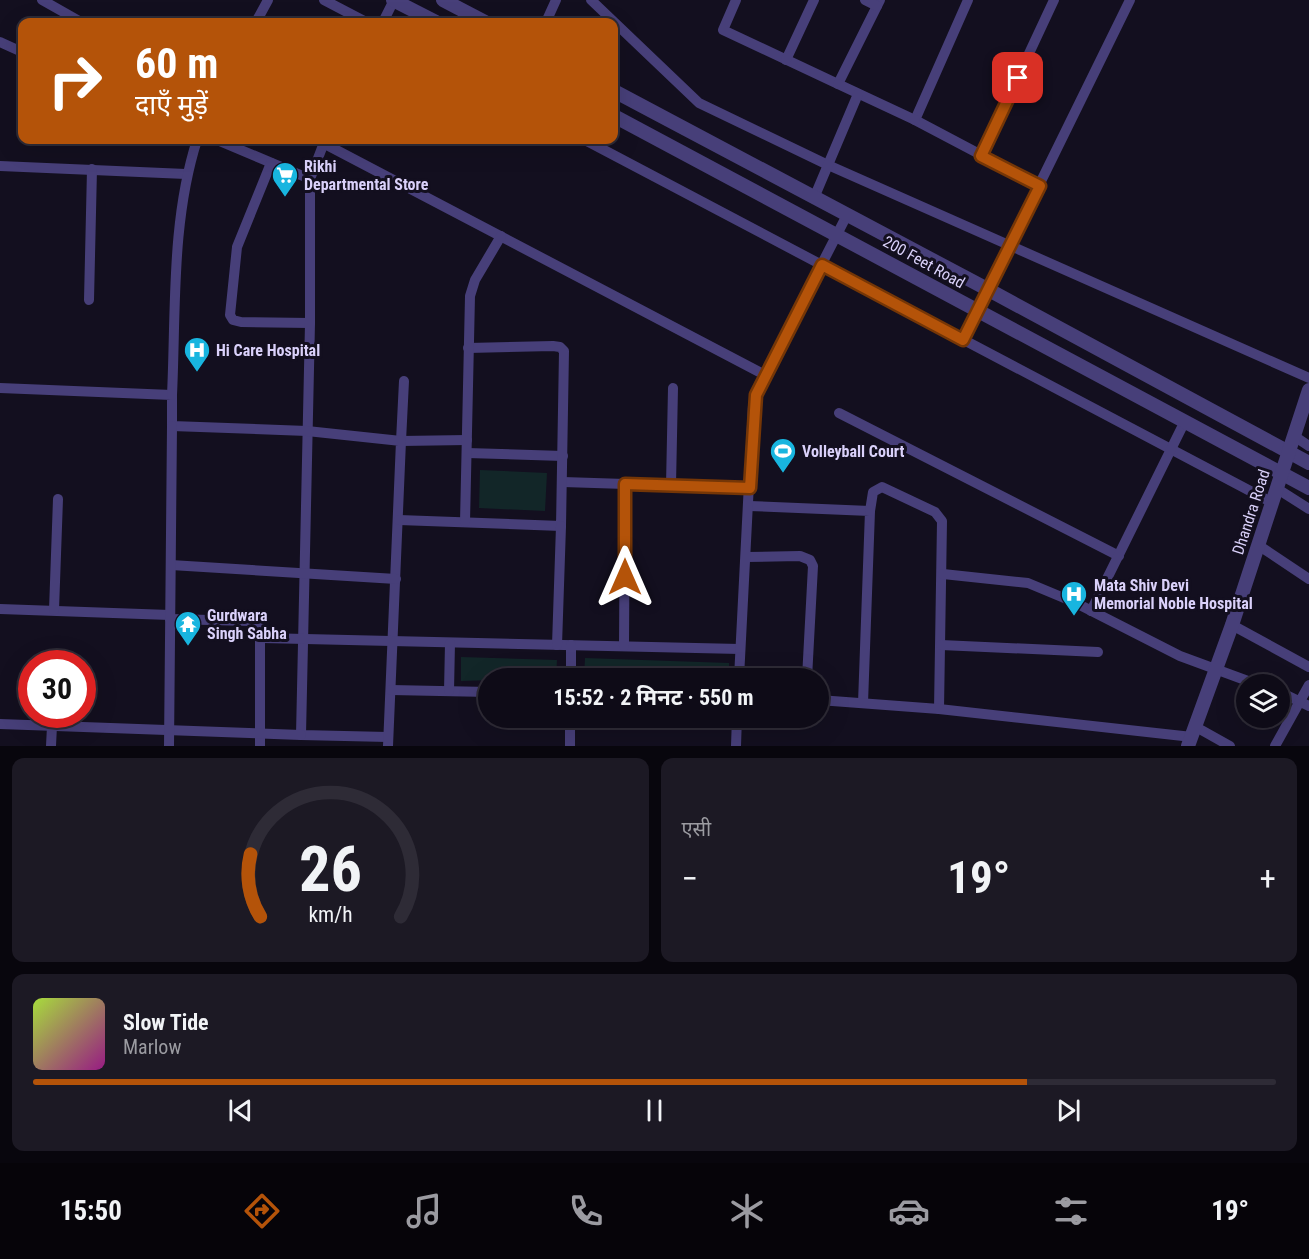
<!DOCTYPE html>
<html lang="hi">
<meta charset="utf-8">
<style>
:root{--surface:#0e0b17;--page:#1c1924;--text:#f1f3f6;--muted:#9b9ba1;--line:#2e2b36;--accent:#b45309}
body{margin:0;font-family:"Roboto Condensed","Noto Sans Devanagari",sans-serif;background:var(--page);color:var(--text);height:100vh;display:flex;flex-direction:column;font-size:22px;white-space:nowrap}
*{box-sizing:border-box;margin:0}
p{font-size:20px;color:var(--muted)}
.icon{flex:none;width:33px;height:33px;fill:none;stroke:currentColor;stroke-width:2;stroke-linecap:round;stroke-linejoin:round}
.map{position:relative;height:746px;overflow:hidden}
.sheet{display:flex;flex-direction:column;gap:12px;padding:12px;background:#08060d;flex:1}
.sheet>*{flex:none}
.hud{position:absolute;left:18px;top:18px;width:600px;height:126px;border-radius:12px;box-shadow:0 6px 24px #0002,0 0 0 2px var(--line);background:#b45309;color:#fff;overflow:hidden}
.buttons{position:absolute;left:1236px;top:674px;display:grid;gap:12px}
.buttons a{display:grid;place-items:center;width:54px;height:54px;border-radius:50%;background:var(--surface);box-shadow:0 6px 24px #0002,0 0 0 2px var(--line);font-size:30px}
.speed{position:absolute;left:18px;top:650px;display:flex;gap:12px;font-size:30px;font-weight:700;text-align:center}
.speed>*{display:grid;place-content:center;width:78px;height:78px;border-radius:50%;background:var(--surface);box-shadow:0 6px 24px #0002,0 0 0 2px var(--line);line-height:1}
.speed .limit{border:9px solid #d22;background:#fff;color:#111}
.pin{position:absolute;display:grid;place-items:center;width:51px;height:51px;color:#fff;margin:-26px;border-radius:12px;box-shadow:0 3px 9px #0006}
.me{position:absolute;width:66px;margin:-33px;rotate:0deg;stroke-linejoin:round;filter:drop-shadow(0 0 4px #0008)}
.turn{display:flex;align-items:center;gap:21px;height:126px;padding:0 18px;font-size:27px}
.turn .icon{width:78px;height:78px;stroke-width:2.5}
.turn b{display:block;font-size:42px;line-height:51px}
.big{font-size:45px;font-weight:700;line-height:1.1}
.sheet .card{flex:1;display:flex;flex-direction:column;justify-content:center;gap:9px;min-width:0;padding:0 21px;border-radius:12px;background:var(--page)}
.sheet .dial{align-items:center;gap:0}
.dial svg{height:156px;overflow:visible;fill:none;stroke:var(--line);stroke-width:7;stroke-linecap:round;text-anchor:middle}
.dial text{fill:var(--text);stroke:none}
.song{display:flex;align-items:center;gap:18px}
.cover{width:72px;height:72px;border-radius:9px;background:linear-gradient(135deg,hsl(80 70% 55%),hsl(310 70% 35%))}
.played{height:6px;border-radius:3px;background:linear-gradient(90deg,var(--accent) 80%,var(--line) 80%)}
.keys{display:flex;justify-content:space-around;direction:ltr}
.heat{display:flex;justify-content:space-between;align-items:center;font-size:33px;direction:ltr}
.sheet .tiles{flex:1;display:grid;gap:12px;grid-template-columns:1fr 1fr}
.card:last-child{grid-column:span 2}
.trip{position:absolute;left:478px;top:668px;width:351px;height:60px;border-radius:30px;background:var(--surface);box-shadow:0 6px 24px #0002,0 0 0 2px var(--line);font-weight:700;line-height:60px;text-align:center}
.dock{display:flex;height:96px;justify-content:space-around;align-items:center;background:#060409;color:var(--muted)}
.dock .icon{width:42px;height:42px}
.dock .active{color:var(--accent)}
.dock b{font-size:27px;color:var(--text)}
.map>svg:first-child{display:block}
.green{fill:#122628}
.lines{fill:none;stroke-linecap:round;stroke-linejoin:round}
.minor{stroke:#473f79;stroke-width:10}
.tertiary{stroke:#473f79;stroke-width:14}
.route-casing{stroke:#753606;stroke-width:15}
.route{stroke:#b45309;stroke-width:10}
.labels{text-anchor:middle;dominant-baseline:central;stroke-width:6;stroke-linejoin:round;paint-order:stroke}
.poi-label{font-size:16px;font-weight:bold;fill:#dad1fa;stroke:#130f1f;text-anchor:start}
.street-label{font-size:16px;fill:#dad1fa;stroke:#130f1f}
</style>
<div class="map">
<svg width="1309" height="746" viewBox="0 0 1309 746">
<rect width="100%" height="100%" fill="#130f1f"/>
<g class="green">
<polygon points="480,470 547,473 545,511 479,508"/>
<polygon points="461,657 557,660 556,678 461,681"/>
<polygon points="585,658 729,663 729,678 584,678"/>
</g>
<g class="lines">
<g class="minor">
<polyline points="42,0 81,22"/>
<polyline points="324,0 366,22"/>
<polyline points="591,0 699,103 828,165 1309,378"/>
<polyline points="736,0 723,30 838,84 880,0"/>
<polyline points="865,0 877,6"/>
<polyline points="968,0 915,120 1040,186"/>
<polyline points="256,22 268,0"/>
<polyline points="383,22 394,0"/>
<polyline points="546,22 556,0"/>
<polyline points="0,42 22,52"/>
<polyline points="786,60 814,0"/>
<polyline points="838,84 915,120"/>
<polyline points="217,140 310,179 325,140"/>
<polyline points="585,140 1271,502"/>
<polyline points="323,143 765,375"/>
<polyline points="981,156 1054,0"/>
<polyline points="271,163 237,247 230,315 233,320 241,322 310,323"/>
<polyline points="0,166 186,174"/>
<polyline points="310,179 310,323 301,735 388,737"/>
<polyline points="814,198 858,94"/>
<polyline points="89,300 92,169"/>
<polyline points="963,340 1130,0"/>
<polyline points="404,381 401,441 467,440"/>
<polyline points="0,388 172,395 172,426 307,431 401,441 388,746"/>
<path d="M172,395c4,-84 -1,-174 25,-255"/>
<polyline points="839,413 1119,556"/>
<polyline points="1294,436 1309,446"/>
<polyline points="467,453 563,456"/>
<polyline points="563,482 750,488"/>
<polyline points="671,485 673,388"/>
<polyline points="1276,488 1309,509"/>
<polyline points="749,506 870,511 863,703"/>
<polyline points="870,511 873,492 882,487 935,512 942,521 939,709"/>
<polyline points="399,520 561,526 564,351 560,347 553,346 468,348"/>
<polyline points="465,522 470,296 475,280 501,236"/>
<polyline points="1258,545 1309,579"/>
<polyline points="746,557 800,556 810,560 813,566 807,678"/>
<polyline points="171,565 396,579"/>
<polyline points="943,574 1028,583 1076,603 1180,656 1256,684"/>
<polyline points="0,609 170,615"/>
<polyline points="54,610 58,499"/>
<polyline points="1091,611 1184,423"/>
<polyline points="170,619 250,621 260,627 260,746"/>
<polyline points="1232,625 1309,667"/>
<polyline points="262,638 740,649"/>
<polyline points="557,645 561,526"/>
<polyline points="941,645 1098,652"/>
<polyline points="624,646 625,484"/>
<polyline points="571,678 571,645"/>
<polyline points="739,678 753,405 758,388 847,215"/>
<polyline points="391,690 489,692"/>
<polyline points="449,691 450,643"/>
<polyline points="1280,692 1309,706"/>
<polyline points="819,700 939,709 1192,737"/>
<polyline points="0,724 301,735"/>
<polyline points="1196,727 1230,746"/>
<polyline points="51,746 52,726"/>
<polyline points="169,746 172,426"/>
<polyline points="570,746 570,717"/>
<polyline points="736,746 737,717"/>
<polyline points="1275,746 1309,685"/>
</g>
<g class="tertiary">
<polyline points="393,0 436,22"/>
<polyline points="443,0 485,22"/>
<polyline points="614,91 989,290 1309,463"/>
<polyline points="614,116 1309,488"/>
<polyline points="1188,746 1232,625 1309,390"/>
</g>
</g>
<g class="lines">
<g class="route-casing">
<polyline id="route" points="625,577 625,484 750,488 756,395 822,265 963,340 1040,186 981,156 1018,78"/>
</g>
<use href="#route" class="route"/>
</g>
<defs>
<g id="supermarket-pin" transform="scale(1.35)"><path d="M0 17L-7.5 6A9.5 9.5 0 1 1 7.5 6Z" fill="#18b5df" stroke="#130f1f"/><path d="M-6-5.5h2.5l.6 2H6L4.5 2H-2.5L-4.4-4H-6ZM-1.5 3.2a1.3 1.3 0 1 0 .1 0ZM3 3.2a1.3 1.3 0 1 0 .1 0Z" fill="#fff"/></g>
<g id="hospital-pin" transform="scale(1.35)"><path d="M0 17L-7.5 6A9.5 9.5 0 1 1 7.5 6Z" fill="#18b5df" stroke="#130f1f"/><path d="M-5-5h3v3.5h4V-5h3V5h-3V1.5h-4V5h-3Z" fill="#fff"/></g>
<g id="stadium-pin" transform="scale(1.35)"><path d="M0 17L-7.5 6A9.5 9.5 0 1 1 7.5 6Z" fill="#18b5df" stroke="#130f1f"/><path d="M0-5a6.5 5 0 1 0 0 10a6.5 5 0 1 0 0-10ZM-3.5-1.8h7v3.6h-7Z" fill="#fff"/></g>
<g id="temple-pin" transform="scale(1.35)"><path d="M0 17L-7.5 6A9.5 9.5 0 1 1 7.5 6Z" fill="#18b5df" stroke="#130f1f"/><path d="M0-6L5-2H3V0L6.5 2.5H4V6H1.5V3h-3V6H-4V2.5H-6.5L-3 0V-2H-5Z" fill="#fff"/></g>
</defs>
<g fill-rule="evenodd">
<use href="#supermarket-pin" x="285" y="175"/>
<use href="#hospital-pin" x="197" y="350"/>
<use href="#stadium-pin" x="783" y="451"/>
<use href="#hospital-pin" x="1074" y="594"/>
<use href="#temple-pin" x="188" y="624"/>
</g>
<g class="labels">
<g class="poi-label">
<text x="304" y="166">Rikhi<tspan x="304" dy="18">Departmental Store</tspan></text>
<text x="216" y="350">Hi Care Hospital</text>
<text x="802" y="451">Volleyball Court</text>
<text x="1094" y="585">Mata Shiv Devi<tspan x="1094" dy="18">Memorial Noble Hospital</tspan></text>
<text x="207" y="615">Gurdwara<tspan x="207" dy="18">Singh Sabha</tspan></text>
</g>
<g class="street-label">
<text transform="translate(924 262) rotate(29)">200 Feet Road</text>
<text transform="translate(1251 512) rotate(-72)">Dhandra Road</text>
</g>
</g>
</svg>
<div class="buttons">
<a><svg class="icon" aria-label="layers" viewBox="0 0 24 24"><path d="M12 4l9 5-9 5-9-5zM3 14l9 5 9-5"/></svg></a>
</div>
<div class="speed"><div class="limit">30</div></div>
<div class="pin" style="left:1018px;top:78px;background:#d93025"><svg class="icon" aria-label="arrive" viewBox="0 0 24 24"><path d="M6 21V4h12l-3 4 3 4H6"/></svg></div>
<svg class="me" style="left:625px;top:577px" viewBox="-20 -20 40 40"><path d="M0-17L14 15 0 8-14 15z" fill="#b45309" stroke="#fff" stroke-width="4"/></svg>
<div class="trip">15:52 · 2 मिनट · 550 m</div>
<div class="hud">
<div class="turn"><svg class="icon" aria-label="right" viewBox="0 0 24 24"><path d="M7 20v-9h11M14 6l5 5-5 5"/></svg><div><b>60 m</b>दाएँ मुड़ें</div></div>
</div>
</div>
<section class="sheet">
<div class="tiles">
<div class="card dial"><svg viewBox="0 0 100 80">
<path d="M14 69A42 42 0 1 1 86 69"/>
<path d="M14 69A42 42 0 0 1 9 37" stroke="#b45309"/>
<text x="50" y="56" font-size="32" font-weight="700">26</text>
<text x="50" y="72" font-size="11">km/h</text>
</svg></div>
<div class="card"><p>एसी</p>
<div class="heat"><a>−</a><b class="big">19°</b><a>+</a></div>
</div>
<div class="card">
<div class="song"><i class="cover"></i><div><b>Slow Tide</b><p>Marlow</p></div></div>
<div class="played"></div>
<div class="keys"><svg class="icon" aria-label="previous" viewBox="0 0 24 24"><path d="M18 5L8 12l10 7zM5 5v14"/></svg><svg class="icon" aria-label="pause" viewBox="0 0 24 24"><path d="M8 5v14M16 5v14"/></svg><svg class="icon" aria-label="next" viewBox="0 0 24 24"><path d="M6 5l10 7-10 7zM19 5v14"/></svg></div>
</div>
</div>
</section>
<nav class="dock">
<b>15:50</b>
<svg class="icon active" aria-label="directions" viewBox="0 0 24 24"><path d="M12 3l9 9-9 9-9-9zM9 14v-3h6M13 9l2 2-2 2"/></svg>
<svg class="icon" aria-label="music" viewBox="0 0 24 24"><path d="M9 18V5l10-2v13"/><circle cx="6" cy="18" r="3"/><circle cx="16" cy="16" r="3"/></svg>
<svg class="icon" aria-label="phone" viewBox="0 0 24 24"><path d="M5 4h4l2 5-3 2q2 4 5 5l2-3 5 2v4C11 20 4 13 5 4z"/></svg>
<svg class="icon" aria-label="climate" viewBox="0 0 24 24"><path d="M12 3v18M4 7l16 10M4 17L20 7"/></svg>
<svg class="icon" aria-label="car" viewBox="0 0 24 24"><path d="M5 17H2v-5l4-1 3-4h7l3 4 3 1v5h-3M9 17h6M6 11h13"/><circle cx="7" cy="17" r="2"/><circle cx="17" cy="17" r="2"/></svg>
<svg class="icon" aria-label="filters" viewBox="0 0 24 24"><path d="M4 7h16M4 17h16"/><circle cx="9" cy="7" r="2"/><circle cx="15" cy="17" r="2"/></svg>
<b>19°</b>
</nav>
